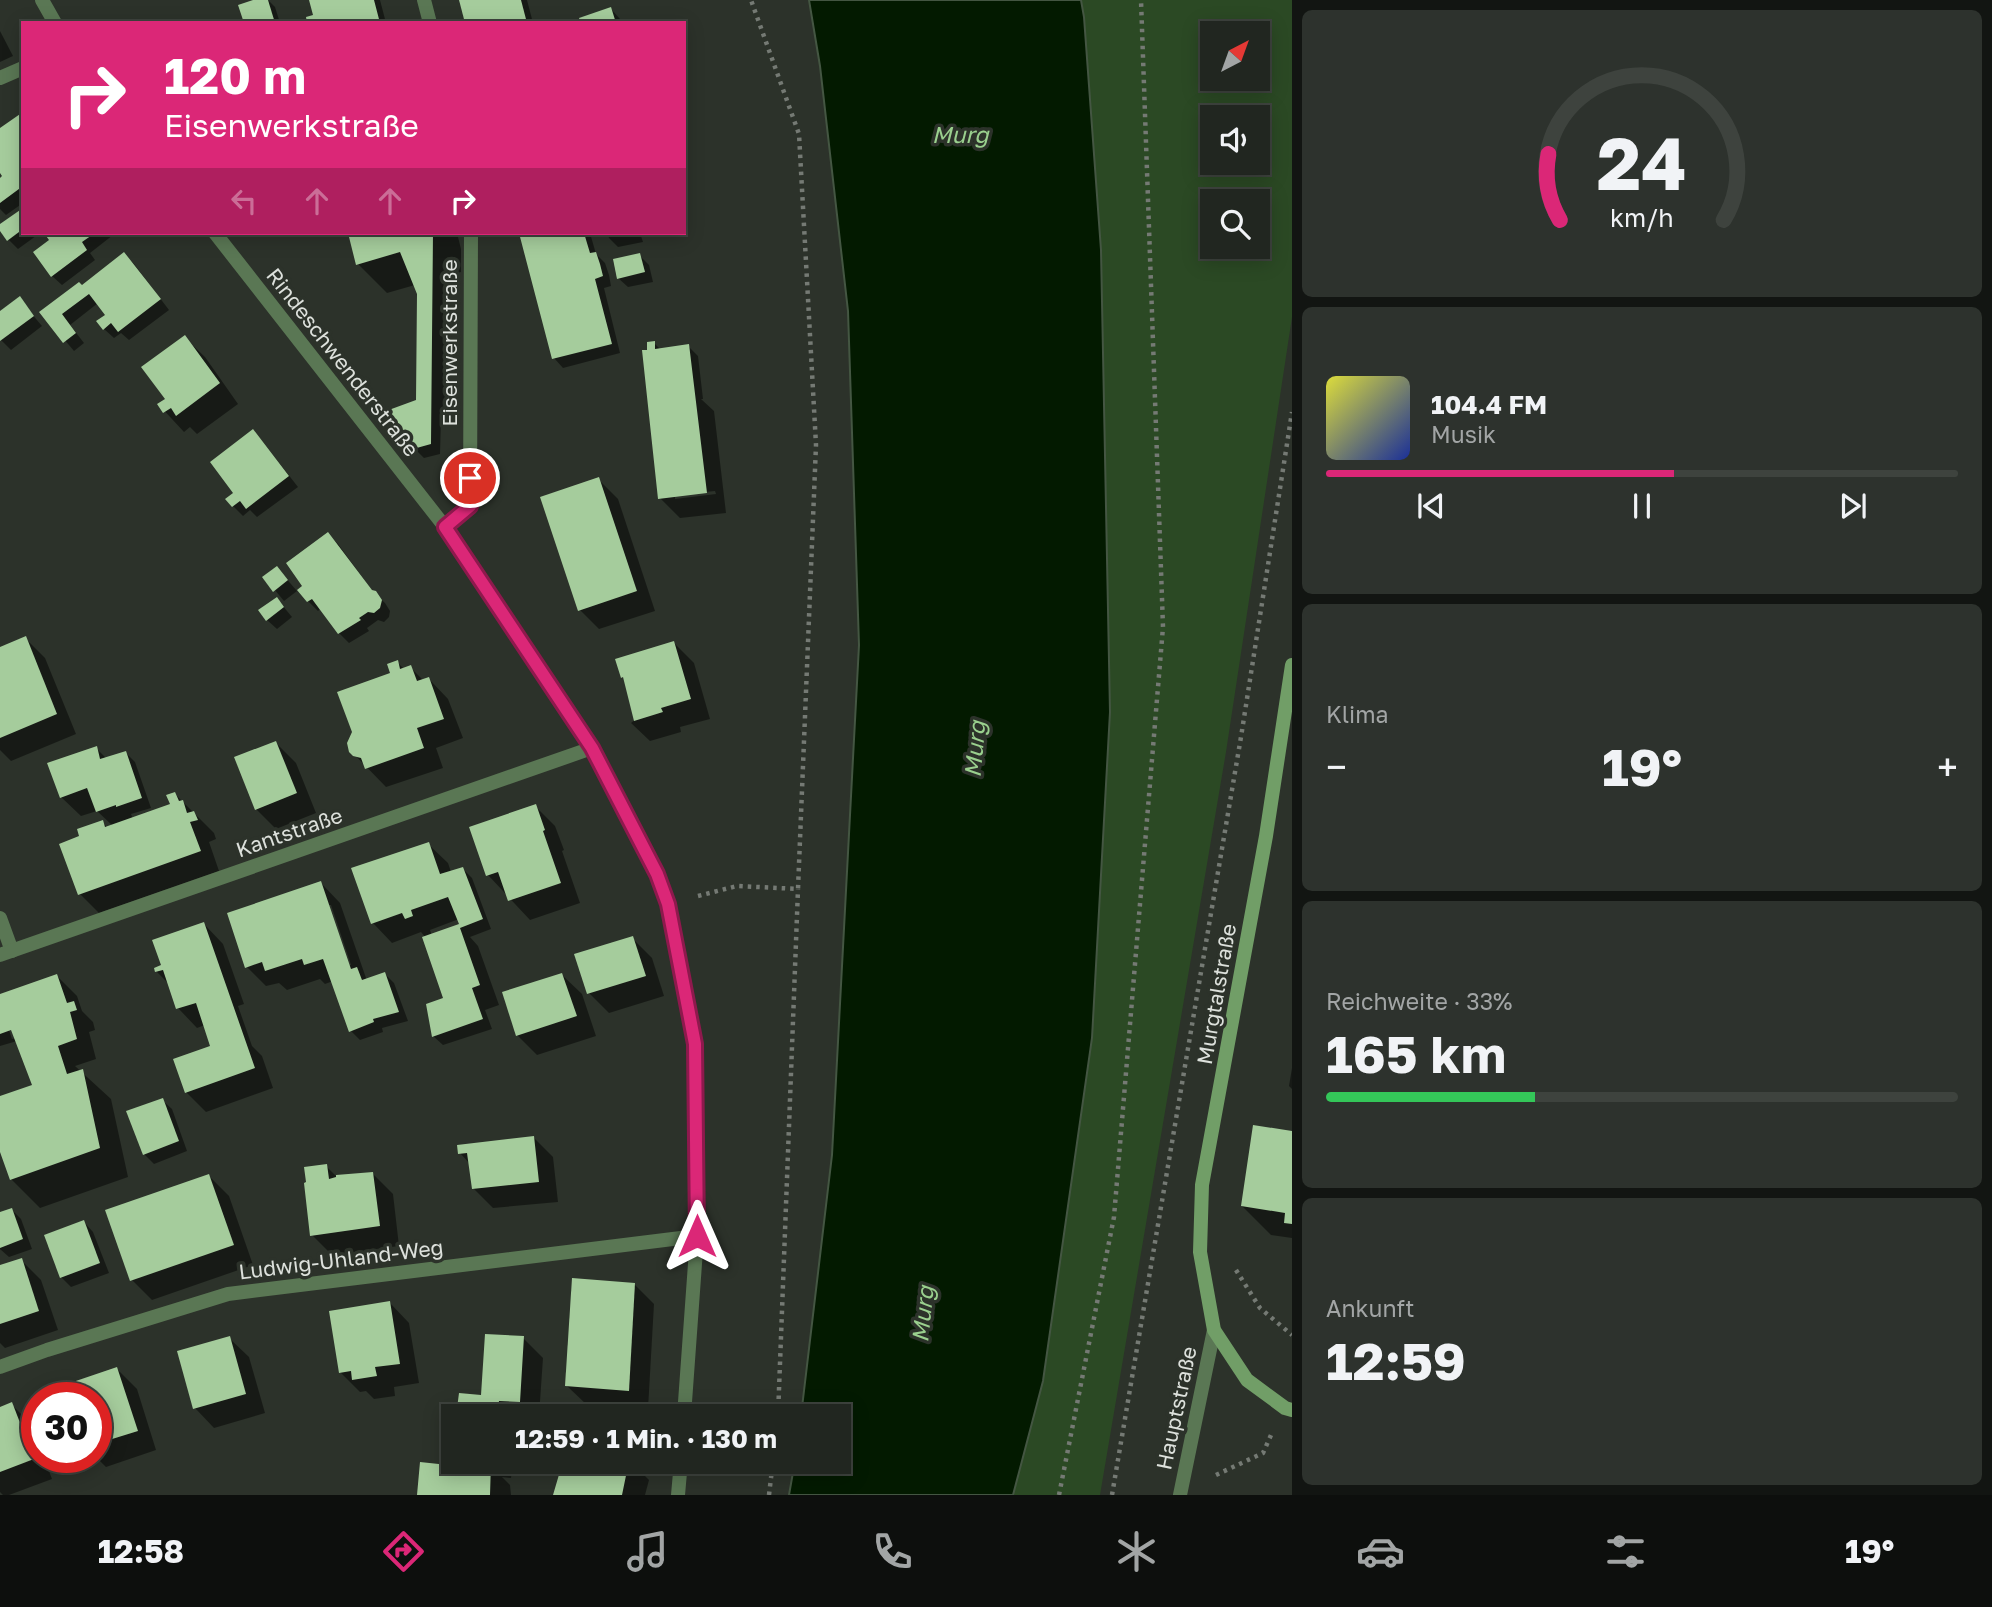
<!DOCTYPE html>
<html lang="de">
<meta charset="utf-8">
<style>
:root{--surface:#212620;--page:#2d322d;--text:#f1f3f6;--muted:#a2a5a5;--line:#3e433e;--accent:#db2777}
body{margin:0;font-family:"Golos Text",sans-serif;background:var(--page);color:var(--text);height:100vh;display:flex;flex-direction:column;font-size:26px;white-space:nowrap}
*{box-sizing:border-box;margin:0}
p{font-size:23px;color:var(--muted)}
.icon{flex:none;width:38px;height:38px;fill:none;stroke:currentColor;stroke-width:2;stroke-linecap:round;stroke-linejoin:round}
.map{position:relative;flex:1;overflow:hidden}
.details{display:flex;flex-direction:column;gap:10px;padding:10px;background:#121512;width:700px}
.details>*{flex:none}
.guide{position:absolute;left:21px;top:21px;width:665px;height:214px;border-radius:0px;box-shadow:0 4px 18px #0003,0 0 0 2px var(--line);background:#db2777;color:#fff;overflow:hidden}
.needle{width:46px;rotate:41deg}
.fabs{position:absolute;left:1200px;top:21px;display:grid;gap:14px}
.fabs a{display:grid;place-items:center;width:70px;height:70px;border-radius:0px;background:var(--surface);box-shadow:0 4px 18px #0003,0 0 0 2px var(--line);font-size:35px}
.speed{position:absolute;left:21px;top:1382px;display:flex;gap:14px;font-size:35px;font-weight:700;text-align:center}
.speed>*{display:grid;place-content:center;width:91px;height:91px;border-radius:50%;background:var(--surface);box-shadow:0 4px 18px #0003,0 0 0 2px var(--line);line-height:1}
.speed .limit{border:10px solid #d22;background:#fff;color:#111}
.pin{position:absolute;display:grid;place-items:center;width:60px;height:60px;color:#fff;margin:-30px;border:4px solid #fff;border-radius:50%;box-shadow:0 2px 7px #0007}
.me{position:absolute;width:77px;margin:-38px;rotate:0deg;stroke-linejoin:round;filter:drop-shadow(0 0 5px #0008)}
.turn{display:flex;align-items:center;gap:24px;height:147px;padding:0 28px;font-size:32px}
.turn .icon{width:91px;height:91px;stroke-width:2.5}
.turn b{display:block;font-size:49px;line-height:60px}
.lanes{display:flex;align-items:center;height:66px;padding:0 28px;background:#0003;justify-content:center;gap:35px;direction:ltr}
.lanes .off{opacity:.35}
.big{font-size:52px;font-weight:700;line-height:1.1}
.details .tile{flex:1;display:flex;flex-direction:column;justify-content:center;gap:10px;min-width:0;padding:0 24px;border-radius:10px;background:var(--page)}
.details .dial{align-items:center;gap:0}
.dial svg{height:182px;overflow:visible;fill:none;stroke:var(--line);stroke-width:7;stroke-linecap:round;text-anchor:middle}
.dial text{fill:var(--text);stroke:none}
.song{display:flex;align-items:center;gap:21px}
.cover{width:84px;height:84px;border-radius:10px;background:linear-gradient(135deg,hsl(60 70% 55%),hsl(230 70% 35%))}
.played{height:7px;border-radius:4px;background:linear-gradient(90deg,var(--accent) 55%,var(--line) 55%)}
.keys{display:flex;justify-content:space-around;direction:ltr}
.heat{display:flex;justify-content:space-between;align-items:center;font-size:38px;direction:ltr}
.charge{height:10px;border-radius:5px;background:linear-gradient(90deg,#34c759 33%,var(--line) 0)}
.trip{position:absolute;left:441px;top:1404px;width:410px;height:70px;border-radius:0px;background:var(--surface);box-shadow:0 4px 18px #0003,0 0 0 2px var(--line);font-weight:700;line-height:70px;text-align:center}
.tabs{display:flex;height:112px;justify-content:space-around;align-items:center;background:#0d0f0d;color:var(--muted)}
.tabs .icon{width:49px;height:49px}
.tabs .current{color:var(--accent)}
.tabs b{font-size:32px;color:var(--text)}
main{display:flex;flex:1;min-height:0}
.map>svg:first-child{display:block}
.green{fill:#2b4924;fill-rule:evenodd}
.water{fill:#031a00;stroke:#445642;stroke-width:2}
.shadow{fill:#0007;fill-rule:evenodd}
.building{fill:#a5cc9c}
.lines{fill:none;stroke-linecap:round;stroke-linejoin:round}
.path{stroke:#757a74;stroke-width:4.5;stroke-dasharray:3.5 5;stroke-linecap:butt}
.street{stroke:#5a7754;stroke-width:14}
.secondary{stroke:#719e67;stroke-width:14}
.route-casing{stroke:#8e194d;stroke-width:18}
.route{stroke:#db2777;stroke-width:12}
.labels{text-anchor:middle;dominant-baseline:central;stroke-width:7;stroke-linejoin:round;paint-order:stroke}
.street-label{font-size:21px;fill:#dde1dc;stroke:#2c322a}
.water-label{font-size:23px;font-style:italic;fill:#9ad08e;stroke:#2c322a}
</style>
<main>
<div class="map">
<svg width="1292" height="1495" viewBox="0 0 1292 1495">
<rect width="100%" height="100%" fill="#2c322a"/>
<path class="green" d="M1081,0h211v317l-66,435 -126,743h-87l30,-114 49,-343 18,-326 -9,-462 -17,-233zM1213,33h45v46h-45zM1213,117h45v46h-45zM1213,201h45v46h-45z"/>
<polygon class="water" points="809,0 1081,0 1084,17 1101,250 1110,712 1092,1038 1043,1381 1013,1495 789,1495 795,1461 838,1461 838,1416 801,1416 832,1155 859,645 848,311 820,66"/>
<g class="shadow">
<polygon points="258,0 268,0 275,7 280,23 246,23"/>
<polygon points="311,0 380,0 386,23 309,23 315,17"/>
<polygon points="460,0 527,0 533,23 466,23"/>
<polygon points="611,9 620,19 622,23 583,23"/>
<polygon points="0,31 13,56 0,62"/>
<polygon points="23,115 23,203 6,215 0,209 0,180 4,177 0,170 0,130"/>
<polygon points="23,210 23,233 40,233 18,249 8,239 0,226"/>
<polygon points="46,233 111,233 113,235 90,253 95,260 62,285 52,276 52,240"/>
<polygon points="350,233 457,233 461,249 461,272 452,275 452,414 441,418 440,454 424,458 414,448 420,401 419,294 415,285 387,293 358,264"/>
<polygon points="521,233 590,233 596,254 605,263 609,275 611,286 604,288 620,353 563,368 554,358"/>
<polygon points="607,233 640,233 643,242 618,247 609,238"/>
<polygon points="124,254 134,264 169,310 129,340 121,333 114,338 104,329 108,315 98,303 70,325 84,343 74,351 42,313 82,287"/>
<polygon points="639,255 649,265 653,282 628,287 618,278"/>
<polygon points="19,299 42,326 11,350 0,339 0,313"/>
<polygon points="185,338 205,357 238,404 197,434 190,427 184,432 159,405 167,399"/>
<path d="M654,343l7,7 27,-4 10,10 5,43h-2l13,12 12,102 -46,5 -20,-20 -11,-147zM715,491l1,3 -41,5v-4z"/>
<polygon points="253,431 262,441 298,487 257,517 250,510 243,516 233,506"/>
<polygon points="598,479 618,499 655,611 599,629 580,610"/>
<polygon points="328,534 338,544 374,593 385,603 390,611 389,617 384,622 378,620 367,628 369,631 349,643 339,633 321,608 318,611 308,601 304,586"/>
<polygon points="277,568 297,591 284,601 264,577"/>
<polygon points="277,599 292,617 277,629 267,620"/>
<polygon points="25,638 45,658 76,734 11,761 0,750 0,649"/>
<polygon points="674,643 694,663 710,719 680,727 681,732 650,741 631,723 637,718 625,679 623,677"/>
<polygon points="397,662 404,669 410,667 424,681 429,679 448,699 463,738 436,748 443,768 386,787 351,751"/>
<polygon points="276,743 296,763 316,813 276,829 256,809"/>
<polygon points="96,748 107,759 126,753 135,762 151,808 131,814 133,819 172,805 175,794 214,833 216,839 209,842 219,871 99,913 80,894 82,838 102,822 108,828 113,826 97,811 81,816 61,797"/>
<polygon points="535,806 555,826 564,850 562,851 580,903 530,920 488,875"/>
<path d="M428,844l20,19 3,9 12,-3 9,9 19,51 -21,8 8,9 21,59 -14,5 7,19 -49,16 -10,-9 12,-37 -19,-61 -5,-6 -29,11 -19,-20zM459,919l2,6 -29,11 -2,-6z"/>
<path d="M321,883l19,20 26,75 1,2 18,-6 9,9 14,38 -26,7 1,4 -23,8 -9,-9 -18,-50 -8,3 -5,-5 -33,11 -8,-7 -13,3 -19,-19zM327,905h4l20,60 -3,1z"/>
<polygon points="204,924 223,944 244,1004 238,1006 252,1046 262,1056 273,1088 206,1112 186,1092 213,1047 205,1025 197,1028 178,1008 169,984 157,972"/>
<polygon points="632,938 652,958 664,996 609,1013 589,993"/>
<polygon points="562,975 582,994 596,1036 537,1055 517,1035"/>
<path d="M57,976l20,20 5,15 11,11 2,8 -6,2 7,27 -21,7 36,33 17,78 -88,31 -29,-29 -11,-33v-48l35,-12 -18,-45 -17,5v-50zM1,1006l15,32 -4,1z"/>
<polygon points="1292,1068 1292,1089 1289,1086"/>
<polygon points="162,1100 172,1109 187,1151 154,1164 144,1154"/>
<polygon points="1292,1133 1292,1238 1271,1235 1242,1206"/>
<polygon points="533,1137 553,1157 558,1202 493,1208 474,1189 470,1164 460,1153"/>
<polygon points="326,1166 337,1177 373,1174 393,1194 399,1246 332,1255 312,1235"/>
<polygon points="209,1176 229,1196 253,1265 152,1300 132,1280"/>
<polygon points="12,1210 21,1219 32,1249 9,1257 0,1249 0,1214"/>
<polygon points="84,1222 93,1232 109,1273 71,1287 61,1277"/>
<polygon points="21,1260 41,1280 58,1330 5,1348 0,1343 0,1267"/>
<polygon points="634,1284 654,1304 648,1409 587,1405 567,1386"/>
<polygon points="390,1303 409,1323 419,1383 394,1387 395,1396 374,1399 366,1391 360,1392 340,1372"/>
<polygon points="229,1338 249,1357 265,1413 214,1428 195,1408"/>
<polygon points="523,1338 543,1358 539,1416 458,1416 483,1397"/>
<polygon points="117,1369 137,1389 156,1450 106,1467 96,1457 96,1398 70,1398 66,1386"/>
<polygon points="11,1404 31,1424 37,1438 37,1458 44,1458 52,1479 9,1495 3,1495 0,1492 0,1409"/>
<polygon points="462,1461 513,1461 511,1478 502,1477 510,1485 511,1495 419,1495 470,1469"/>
<polygon points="596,1461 630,1461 649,1480 645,1495 555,1495 595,1467"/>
</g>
<g class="building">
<polygon points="253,0 268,0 275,23 244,23 238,5"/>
<polygon points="309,0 374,0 380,23 307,23 306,17 313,15"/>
<polygon points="459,0 521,0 527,23 465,23"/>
<polygon points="611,7 616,23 581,23 579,18"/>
<polygon points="23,112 23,186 0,203 0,178 2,176 0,173 0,128"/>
<polygon points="23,208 23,229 7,241 0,231 0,224"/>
<polygon points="44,233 95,233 82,242 87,250 51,277 33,252 49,240"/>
<polygon points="348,233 433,233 431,444 413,449 386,411 416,400 417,294 400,252 356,265"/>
<polygon points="519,233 584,233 590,253 596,252 600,264 603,276 595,279 612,344 552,359"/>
<polygon points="124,252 161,299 118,332 111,323 103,330 96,321 105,315 89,294 62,314 76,333 63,343 39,312 79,282 82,285"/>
<polygon points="640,253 645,272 617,279 613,259"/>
<polygon points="20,296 34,316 0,341 0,311"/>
<polygon points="185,335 220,383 176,416 171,408 163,413 157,404 165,399 141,367"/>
<polygon points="655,341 655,349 689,344 707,493 658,499 642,350 647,350 647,342"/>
<polygon points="253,429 289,476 246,509 240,501 232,507 225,499 233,493 210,462"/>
<polygon points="599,477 637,591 578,611 540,497"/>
<polygon points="328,532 372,590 376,591 382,600 380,608 374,613 368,612 359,618 361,620 338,634 312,599 307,602 297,590 302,586 286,563"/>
<polygon points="277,566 288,580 273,592 262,577"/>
<polygon points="277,597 284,607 266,621 258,610"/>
<polygon points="26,636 57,714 0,738 0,647"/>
<polygon points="674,641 691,699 661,708 663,712 634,721 623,677 621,678 615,659"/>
<polygon points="398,660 400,669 411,665 417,681 429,677 444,719 417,728 424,748 365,769 361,758 353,756 349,752 347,743 352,732 337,692 390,673 387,664"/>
<polygon points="276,741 297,793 255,810 234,757"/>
<polygon points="97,746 100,759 126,751 142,798 116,807 116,805 96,812 87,788 60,798 47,763"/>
<polygon points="175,792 179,801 183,800 187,813 194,811 198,820 190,822 201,851 78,895 59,844 79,836 77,829 103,820 105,827 170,804 166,795"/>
<polygon points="536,804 545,830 543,831 561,883 508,901 498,872 486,876 469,827"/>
<polygon points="429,842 440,874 463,867 483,919 460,928 480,985 472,988 483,1019 432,1037 426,1004 443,998 422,937 459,924 448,897 411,910 413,916 405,919 402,913 371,924 351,868"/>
<polygon points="321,881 351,969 357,967 362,980 385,972 399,1012 373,1019 374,1022 349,1032 323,959 304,965 302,959 265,971 262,962 245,968 227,913"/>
<polygon points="204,922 255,1068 185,1093 173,1059 210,1046 196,1003 176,1009 163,970 155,972 154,968 161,965 152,940"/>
<polygon points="633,936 646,976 587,994 574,954"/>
<polygon points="562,973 577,1016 516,1036 502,992"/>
<polygon points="57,974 67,1003 74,1001 77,1010 70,1012 77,1039 58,1046 67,1074 83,1069 100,1148 10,1180 0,1152 0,1096 32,1085 11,1030 0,1034 0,994"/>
<polygon points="163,1098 179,1141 143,1155 126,1111"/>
<polygon points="1253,1125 1292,1131 1292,1224 1284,1223 1285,1213 1241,1206"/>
<polygon points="534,1136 539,1182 472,1189 467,1153 458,1154 457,1145"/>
<polygon points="327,1164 329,1179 336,1177 336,1175 373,1172 380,1226 310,1236 304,1183 306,1182 304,1167"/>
<polygon points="209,1174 234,1245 130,1281 105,1210"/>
<polygon points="12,1208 23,1239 0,1248 0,1212"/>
<polygon points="84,1220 100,1263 60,1278 44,1235"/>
<polygon points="22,1258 39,1311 0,1324 0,1265"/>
<polygon points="572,1278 635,1283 629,1391 565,1386"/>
<polygon points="390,1301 400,1364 375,1367 377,1376 352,1380 351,1371 339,1373 329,1311"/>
<polygon points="485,1334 524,1336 520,1402 499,1401 497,1416 456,1416 459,1393 481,1395"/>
<polygon points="230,1336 246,1394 193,1409 177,1351"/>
<polygon points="117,1367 138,1431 96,1444 96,1398 68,1398 64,1385"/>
<polygon points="12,1402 34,1459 0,1472 0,1407"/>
<polygon points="468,1461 491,1463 490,1495 417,1495 420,1462 467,1467"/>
<polygon points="563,1461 580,1461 594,1464 594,1461 629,1461 622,1495 553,1495"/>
</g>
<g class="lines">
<g class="path">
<polyline points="698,896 737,886 798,889 816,445 799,134 751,0"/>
<polyline points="1236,1270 1260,1308 1292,1335"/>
<polyline points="778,1416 798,889"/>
<polyline points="1216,1475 1263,1453 1271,1435"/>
<polyline points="769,1495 773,1461"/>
<polyline points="1059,1495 1114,1217 1163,627 1141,0"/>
<polyline points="1112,1495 1241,737 1292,412"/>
</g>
<g class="street">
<polyline points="42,0 55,23"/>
<polyline points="424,0 430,23"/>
<polyline points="0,78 23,68"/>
<polyline points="215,233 445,527 592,748 658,874 668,904 695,1044 697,1236 684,1416"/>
<polyline points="445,527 470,506 471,233"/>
<polyline points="0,918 12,951"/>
<polyline points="0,955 592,748"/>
<polyline points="0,1367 47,1350 228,1294 697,1236"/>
<polyline points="678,1495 681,1461"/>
<polyline points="1180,1495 1214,1330"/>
</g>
<polyline class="secondary" points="1292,665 1266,836 1202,1185 1200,1252 1214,1330 1247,1380 1285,1408 1292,1410"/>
</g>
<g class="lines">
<g class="route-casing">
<polyline id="route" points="470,478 470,506 445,527 592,748 657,874 668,904 695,1044 697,1236"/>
</g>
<use href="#route" class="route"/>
</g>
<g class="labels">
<g class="street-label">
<text transform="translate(449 343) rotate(-90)">Eisenwerkstraße</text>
<text transform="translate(343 362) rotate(52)">Rindeschwenderstraße</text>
<text transform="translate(289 832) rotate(-19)">Kantstraße</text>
<text transform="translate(1216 994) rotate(-80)">Murgtalstraße</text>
<text transform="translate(341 1259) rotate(-7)">Ludwig-Uhland-Weg</text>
<text transform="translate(1176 1408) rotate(-78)">Hauptstraße</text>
</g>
<g class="water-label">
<text x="960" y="134">Murg</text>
<text transform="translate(974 749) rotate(-85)">Murg</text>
<text transform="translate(922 1314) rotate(-84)">Murg</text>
</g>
</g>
</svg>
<div class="fabs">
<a><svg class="needle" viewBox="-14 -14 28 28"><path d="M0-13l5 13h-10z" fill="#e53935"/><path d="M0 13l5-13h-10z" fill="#a2a5a5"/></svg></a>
<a><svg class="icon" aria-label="sound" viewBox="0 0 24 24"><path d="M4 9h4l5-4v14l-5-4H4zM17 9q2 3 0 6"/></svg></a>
<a><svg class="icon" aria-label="search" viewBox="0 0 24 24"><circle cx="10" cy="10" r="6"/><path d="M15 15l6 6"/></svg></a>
</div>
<div class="speed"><div class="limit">30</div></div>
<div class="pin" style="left:470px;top:478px;background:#d93025"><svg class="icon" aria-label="arrive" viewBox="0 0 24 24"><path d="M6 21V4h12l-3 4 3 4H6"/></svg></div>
<svg class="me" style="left:697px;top:1236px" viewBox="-20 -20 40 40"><path d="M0-17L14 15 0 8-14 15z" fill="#db2777" stroke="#fff" stroke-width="4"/></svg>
<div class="trip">12:59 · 1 Min. · 130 m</div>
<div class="guide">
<div class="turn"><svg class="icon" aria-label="right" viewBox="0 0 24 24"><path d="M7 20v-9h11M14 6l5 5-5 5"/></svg><div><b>120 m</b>Eisenwerkstraße</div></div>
<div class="lanes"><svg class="icon off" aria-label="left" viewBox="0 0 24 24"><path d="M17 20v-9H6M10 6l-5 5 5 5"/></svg><svg class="icon off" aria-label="ahead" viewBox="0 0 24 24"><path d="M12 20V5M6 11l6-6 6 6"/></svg><svg class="icon off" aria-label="ahead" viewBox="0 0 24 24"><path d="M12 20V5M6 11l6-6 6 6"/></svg><svg class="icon" aria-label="right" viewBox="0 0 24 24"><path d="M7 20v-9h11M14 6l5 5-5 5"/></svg></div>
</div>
</div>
<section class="details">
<div class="tile dial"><svg viewBox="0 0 100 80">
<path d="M14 69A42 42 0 1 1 86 69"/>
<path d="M14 69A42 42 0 0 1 9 40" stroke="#db2777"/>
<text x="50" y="56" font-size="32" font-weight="700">24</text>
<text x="50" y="72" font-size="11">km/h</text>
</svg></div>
<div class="tile">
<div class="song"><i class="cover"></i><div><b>104.4 FM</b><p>Musik</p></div></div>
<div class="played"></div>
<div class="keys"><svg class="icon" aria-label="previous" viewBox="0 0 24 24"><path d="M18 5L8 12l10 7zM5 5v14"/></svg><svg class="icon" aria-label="pause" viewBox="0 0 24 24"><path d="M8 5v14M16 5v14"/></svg><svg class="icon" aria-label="next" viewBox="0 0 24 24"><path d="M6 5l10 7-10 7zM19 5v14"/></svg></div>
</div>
<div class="tile"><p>Klima</p>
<div class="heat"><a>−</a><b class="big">19°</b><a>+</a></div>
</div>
<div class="tile"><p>Reichweite · 33%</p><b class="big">165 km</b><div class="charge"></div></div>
<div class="tile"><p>Ankunft</p><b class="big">12:59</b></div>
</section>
</main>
<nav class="tabs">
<b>12:58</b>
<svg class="icon current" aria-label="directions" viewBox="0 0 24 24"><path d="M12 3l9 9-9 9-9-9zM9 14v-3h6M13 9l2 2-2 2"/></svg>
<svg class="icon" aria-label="music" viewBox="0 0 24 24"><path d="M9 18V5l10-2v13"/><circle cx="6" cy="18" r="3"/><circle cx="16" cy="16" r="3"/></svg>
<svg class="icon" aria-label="phone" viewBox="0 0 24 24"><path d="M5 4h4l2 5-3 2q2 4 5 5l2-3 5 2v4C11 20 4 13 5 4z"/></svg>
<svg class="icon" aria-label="climate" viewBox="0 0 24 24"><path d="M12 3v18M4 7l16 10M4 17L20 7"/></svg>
<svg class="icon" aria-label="car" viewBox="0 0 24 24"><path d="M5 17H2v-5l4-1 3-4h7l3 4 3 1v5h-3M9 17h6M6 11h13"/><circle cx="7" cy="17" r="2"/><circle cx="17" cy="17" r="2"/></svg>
<svg class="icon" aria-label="filters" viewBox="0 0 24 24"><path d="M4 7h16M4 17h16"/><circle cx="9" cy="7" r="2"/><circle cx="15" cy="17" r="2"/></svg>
<b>19°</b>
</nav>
